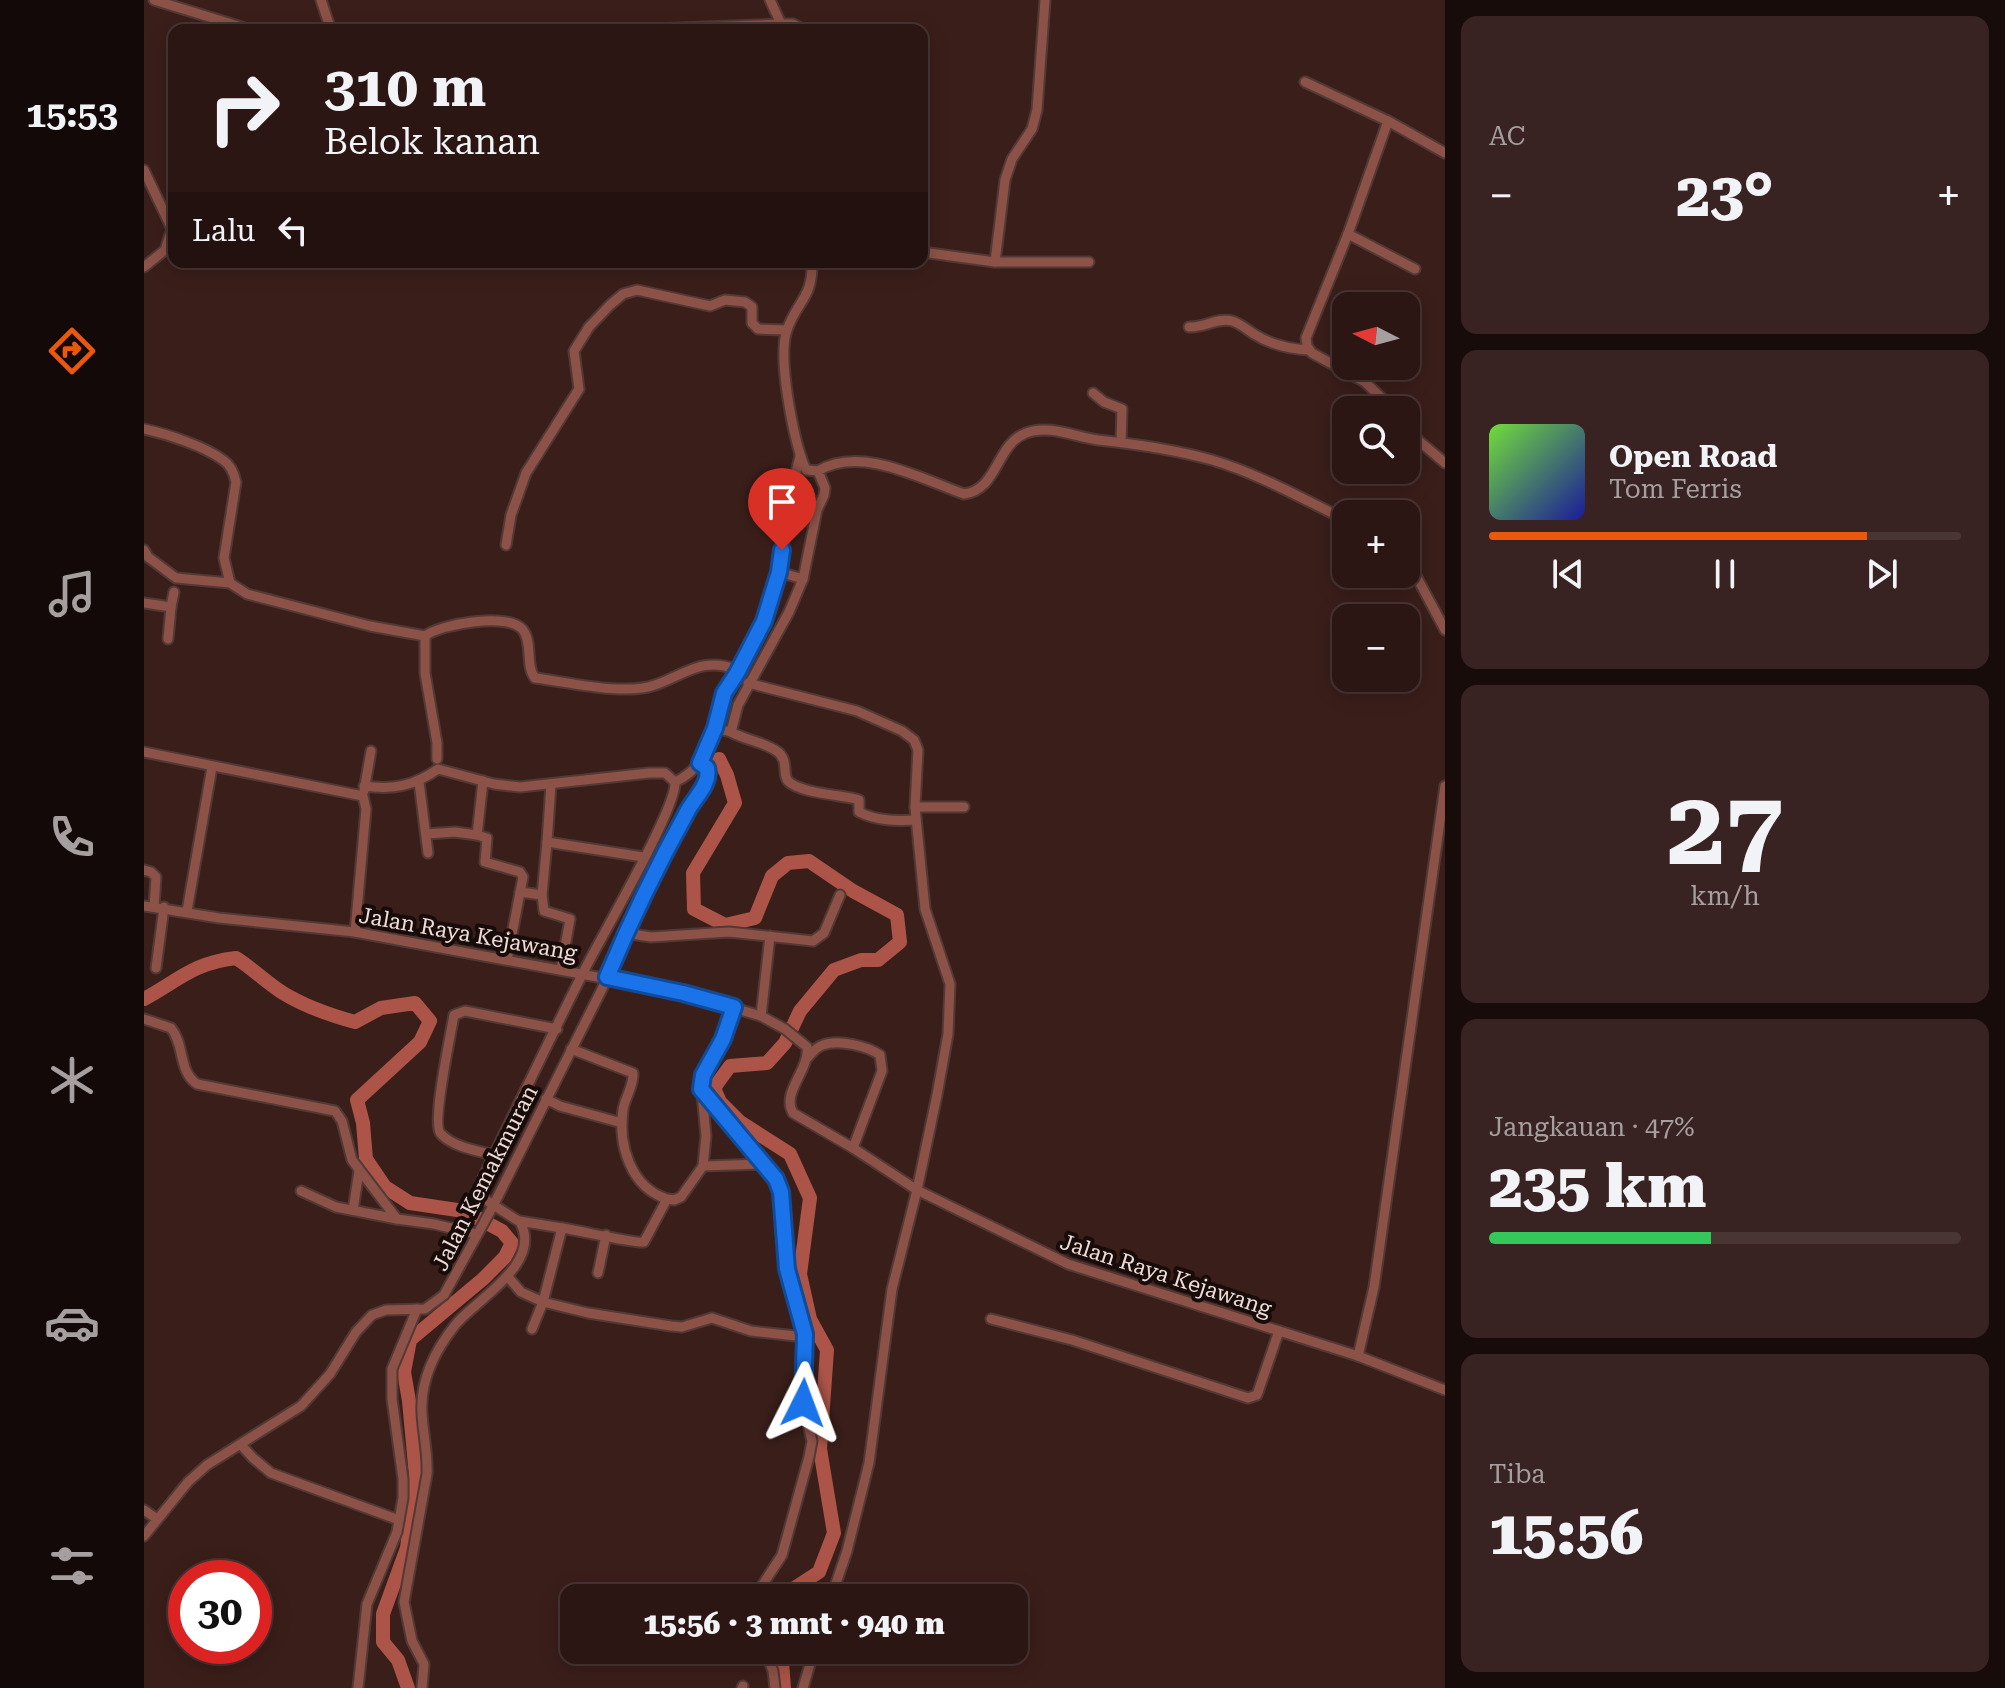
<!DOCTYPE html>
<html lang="id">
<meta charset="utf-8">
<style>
:root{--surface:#2c1614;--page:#382322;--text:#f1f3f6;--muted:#a69fa0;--line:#483534;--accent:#ea580c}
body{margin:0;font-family:"Roboto Serif",serif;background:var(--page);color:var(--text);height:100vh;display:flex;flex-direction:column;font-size:30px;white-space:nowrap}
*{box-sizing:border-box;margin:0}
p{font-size:26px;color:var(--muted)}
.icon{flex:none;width:44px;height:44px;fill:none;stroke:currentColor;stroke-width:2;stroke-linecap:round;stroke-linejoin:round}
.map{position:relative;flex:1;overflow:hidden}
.side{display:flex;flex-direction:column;gap:16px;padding:16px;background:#180c0b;width:560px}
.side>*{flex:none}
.banner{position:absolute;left:24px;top:24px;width:760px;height:244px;border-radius:16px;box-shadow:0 4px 20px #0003,0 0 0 2px var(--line);background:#2c1614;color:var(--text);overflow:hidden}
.needle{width:52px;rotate:276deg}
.controls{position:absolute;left:1188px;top:292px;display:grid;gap:16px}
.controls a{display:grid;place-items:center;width:88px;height:88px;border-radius:16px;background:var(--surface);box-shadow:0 4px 20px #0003,0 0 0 2px var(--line);font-size:40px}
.speed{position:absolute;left:24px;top:1560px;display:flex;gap:16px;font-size:40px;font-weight:700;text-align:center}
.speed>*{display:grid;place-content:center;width:104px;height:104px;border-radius:50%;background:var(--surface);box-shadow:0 4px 20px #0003,0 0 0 2px var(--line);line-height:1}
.speed .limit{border:12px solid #d22;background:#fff;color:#111}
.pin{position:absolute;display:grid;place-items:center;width:68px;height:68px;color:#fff;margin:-82px -34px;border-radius:50% 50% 50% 0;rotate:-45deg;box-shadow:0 0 8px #0007}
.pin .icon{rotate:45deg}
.me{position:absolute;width:88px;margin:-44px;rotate:3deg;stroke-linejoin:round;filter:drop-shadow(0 0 6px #0008)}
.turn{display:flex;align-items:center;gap:28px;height:168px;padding:0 24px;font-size:36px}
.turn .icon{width:104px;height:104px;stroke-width:2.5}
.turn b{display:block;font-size:56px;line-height:68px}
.then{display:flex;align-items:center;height:76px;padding:0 24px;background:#0003;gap:16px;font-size:30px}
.big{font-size:60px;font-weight:800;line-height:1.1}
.side .card{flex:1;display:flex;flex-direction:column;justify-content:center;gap:12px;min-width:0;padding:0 28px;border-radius:16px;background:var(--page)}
.side .dial{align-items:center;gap:0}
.dial b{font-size:104px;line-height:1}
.song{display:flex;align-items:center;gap:24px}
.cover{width:96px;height:96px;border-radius:12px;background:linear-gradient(135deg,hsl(100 70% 55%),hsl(240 70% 35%))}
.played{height:8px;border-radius:4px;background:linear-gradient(90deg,var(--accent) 80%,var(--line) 80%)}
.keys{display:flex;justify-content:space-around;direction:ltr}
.heat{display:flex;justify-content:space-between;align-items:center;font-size:44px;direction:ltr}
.charge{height:12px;border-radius:6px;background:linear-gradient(90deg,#34c759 47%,var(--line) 0)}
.trip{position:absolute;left:416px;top:1584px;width:468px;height:80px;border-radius:16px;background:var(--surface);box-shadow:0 4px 20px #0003,0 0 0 2px var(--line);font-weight:800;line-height:80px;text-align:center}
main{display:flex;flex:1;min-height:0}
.menu{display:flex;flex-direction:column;width:144px;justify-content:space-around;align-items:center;background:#120908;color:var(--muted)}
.menu .icon{width:56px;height:56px}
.menu .active{color:var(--accent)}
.menu b{font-size:36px;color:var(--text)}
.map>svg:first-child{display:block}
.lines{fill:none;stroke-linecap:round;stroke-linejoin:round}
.river{stroke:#ac5447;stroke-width:14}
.minor-casing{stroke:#533935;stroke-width:13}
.minor{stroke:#8c5248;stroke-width:9}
.route-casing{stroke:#114b97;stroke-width:20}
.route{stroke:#1a73e8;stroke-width:14}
.labels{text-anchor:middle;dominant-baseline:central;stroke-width:8;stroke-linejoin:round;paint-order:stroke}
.street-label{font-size:22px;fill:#efdcd8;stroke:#180c0a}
</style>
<main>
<nav class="menu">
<b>15:53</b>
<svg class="icon active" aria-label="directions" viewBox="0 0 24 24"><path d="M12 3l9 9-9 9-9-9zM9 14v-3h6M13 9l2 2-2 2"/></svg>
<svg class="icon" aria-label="music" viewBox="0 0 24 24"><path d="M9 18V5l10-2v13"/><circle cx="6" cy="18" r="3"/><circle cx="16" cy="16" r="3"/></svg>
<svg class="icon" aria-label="phone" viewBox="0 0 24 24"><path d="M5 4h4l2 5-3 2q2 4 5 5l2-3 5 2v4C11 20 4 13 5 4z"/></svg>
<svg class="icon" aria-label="climate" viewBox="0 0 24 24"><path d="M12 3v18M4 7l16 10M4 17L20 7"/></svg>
<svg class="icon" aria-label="car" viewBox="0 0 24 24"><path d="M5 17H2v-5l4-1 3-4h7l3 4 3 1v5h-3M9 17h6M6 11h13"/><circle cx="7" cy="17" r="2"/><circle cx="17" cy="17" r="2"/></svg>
<svg class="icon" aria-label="filters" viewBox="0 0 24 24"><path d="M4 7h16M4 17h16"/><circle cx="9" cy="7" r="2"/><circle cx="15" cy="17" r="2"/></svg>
</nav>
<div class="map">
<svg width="1301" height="1688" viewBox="0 0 1301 1688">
<rect width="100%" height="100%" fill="#3a1e1a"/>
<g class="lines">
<g class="river">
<polyline points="575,759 583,775 591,803 549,873 550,909 581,925 611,918 628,876 644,863 665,861 709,891 753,915 756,942 734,960 717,960 690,970 656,1011 641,1043 623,1063 586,1066 570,1088 576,1102 596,1122 646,1154 666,1198 656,1274 666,1319 683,1350 676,1449 690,1533 675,1572 635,1598"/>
<path d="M0,999c35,-19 49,-36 92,-41 16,10 31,25 47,35 23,14 46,22 72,29l26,-14 34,-5 15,18 -10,21 -63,58 6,23 3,36 19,28 25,16 54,8 38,20 10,12 -7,14 -22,22 -73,61 -6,32 5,29 7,75 -9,72 -24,66v28l15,18 10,28"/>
<polyline points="633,1650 638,1662 640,1688"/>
</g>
<g class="minor-casing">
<g id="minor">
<polyline points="10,0 107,30"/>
<polyline points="177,0 187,30"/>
<polyline points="626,0 637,24"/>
<polyline points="483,30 637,24 649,24 661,30"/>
<polyline points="1161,82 1244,121"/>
<polyline points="0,170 28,229 21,250 0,267"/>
<polyline points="1204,234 1271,269"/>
<polyline points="778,252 851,262 945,262"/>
<path d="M668,262c1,36 -15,39 -25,68 -10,28 7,113 19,140l12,1"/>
<polyline points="851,262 861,180 868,159 888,129 893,110 901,0"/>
<path d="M1045,327c15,1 29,-10 43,-6 8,2 15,9 22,13 17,11 35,15 55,16"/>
<polyline points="949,393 960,402 978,409 977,441"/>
<polyline points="1250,410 1221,382 1168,353 1163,346 1162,338 1204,234 1244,121 1301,153"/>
<polyline points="1262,425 1275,441 1301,463"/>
<path d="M0,429c23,5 60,17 79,31 8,5 11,13 13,22l-12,76 6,25"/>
<polyline points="362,545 367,515 382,473 435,389 430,351 445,327 466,305 479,294 493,290 566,306 581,300 601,302 608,307 608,323 614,329 643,330"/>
<polyline points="0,550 4,557 32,578 86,583 103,594 226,626 281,636"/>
<polyline points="1262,557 1301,630"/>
<polyline points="635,572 659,579"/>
<polyline points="0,603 27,607 30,592"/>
<polyline points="24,639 27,607"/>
<polyline points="604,683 713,711 758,731 770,740 774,750 771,807 781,909 806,984 804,1034 793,1095 773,1190 748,1289 725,1463 703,1551 687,1598"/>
<polyline points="571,728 576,702 594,670 599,673"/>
<path d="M587,732c14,8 34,10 47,20 11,9 4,22 10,29 11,12 53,14 68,18l3,1v12c18,9 37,9 57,8"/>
<polyline points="0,752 219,796 222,809 211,932"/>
<path d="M293,759v-16l-12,-70v-37c15,-12 84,-24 98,-6 10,13 2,36 12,48 34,4 88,18 120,7 31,-11 48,-29 83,-15l26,-49 15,-49 14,-88 7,-28"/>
<polyline points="339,781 333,835 343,838 341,862 376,872 379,877 363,960"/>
<polyline points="275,782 284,853"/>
<polyline points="407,784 403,842 499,857"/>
<path d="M220,786c29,4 50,0 74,-17l56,15 26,3 129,-14h16l10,9"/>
<polyline points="220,791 227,751"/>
<polyline points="771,807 820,807"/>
<polyline points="282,834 311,832 333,835"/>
<polyline points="0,870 7,872 12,877 10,907"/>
<polyline points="376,892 398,895 400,911 426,919 417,969"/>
<polyline points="398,895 403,842"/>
<path d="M0,906l75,12 136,14 328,61 78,23 24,13 22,18c3,23 -26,45 -14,66l60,35 64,42 151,74 290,92 87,34"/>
<polyline points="43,911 68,767"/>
<polyline points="481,933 507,937 585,932 669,941 680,933 696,895"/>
<polyline points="12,968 20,907"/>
<polyline points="617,1016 626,936"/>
<path d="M0,1019l27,9c14,17 7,43 26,56l138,27 7,10 10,39 45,59 37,5 42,10"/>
<path d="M427,1049l62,24c1,13 -8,24 -10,37 -5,34 7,77 44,89"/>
<path d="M664,1057c4,-4 8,-10 15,-12 15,-6 44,1 57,10l2,16 -29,77"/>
<polyline points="559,1094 632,1179 637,1192 643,1269 661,1334 659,1403 668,1441 665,1457 638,1555 610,1598"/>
<polyline points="402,1099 416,1106 478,1123"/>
<path d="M350,1155c-16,-4 -41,-8 -53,-21 -10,-9 10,-101 13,-119l11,-4 92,18"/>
<polyline points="559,1166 618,1164"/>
<polyline points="157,1191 192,1207 253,1219"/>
<polyline points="209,1210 215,1171"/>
<polyline points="375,1221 418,1228"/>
<polyline points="454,1273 462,1235"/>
<path d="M364,1277l13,15 22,10 19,-74c15,2 74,16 82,14l23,-43 7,1 7,-3 22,-31 3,-30 -5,-53 2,-8 20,-36 11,-32"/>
<polyline points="847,1319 928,1340 1104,1398 1113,1395 1135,1331"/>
<polyline points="388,1329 399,1302 444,1313 527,1326 538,1327 568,1318 607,1331 661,1337"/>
<polyline points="1214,1356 1230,1287 1301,786"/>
<polyline points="97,1445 109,1458 127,1473 255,1520"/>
<polyline points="0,1510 13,1519"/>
<polyline points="0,1536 44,1482 63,1465 157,1406 186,1374 212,1332 228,1315 242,1310 281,1309 300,1295 349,1206 458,989 517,860 544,810 563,782 563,768 556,763"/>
<polyline points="621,1650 629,1671 631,1688"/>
<polyline points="214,1688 223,1604 253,1532 259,1498 259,1479 248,1399 248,1369 273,1309"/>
<path d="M278,1688l2,-24 -12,-23 -8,-39 23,-128c1,-21 -4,-40 -5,-61 -2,-34 13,-63 34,-89 21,-25 87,-61 64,-102l-39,-25 -1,-13c35,-72 69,-144 105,-215 16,-32 92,-161 90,-187 24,-11 32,-30 40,-54l16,4 7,-27 51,-93 14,-33 14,-69 7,-15 1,-7 -7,-17c43,-26 103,8 146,23 34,-4 32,-50 62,-61 23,-9 49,4 72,7 38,4 78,10 114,20 47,14 91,39 134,60"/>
<polyline points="598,1688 599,1686"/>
<polyline points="659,1688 670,1650"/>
</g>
</g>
<use href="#minor" class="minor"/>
</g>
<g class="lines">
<g class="route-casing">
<path id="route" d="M638,550l-3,22 -15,49 -27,52 -13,20 -9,35 -15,35 7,5c4,16 -13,30 -20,44 -30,54 -56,108 -80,165l76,16 51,14 -11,32 -20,36 -2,14 75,90 5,13 6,77 18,65 -2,69"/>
</g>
<use href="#route" class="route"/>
</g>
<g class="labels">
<g class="street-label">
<text transform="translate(324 934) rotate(10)">Jalan Raya Kejawang</text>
<text transform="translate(341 1178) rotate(-63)">Jalan Kemakmuran</text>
<text transform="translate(1022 1275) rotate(18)">Jalan Raya Kejawang</text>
</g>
</g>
</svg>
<div class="controls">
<a><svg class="needle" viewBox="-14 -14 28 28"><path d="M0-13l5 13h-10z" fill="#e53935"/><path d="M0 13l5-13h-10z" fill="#a69fa0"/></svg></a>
<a><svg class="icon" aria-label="search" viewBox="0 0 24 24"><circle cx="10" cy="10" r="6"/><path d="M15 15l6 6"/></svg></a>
<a>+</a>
<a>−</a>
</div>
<div class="speed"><div class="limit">30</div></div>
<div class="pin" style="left:638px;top:550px;background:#d93025"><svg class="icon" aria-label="arrive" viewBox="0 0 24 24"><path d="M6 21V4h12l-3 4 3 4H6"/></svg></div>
<svg class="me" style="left:659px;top:1403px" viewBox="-20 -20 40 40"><path d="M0-17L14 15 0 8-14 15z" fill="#1a73e8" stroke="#fff" stroke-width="4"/></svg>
<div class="trip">15:56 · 3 mnt · 940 m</div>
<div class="banner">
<div class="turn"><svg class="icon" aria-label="right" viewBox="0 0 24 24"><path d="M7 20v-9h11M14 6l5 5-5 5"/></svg><div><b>310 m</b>Belok kanan</div></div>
<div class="then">Lalu<svg class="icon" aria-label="left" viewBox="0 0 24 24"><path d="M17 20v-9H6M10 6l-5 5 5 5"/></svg></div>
</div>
</div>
<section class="side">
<div class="card"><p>AC</p>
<div class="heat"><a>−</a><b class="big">23°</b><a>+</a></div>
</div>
<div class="card">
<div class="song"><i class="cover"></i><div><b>Open Road</b><p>Tom Ferris</p></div></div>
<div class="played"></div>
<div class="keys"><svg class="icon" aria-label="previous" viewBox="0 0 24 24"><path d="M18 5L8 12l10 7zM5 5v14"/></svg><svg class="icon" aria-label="pause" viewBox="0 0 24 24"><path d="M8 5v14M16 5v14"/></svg><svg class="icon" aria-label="next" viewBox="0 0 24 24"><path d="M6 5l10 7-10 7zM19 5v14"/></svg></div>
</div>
<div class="card dial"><b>27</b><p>km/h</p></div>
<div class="card"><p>Jangkauan · 47%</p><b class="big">235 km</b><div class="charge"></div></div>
<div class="card"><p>Tiba</p><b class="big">15:56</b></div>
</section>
</main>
